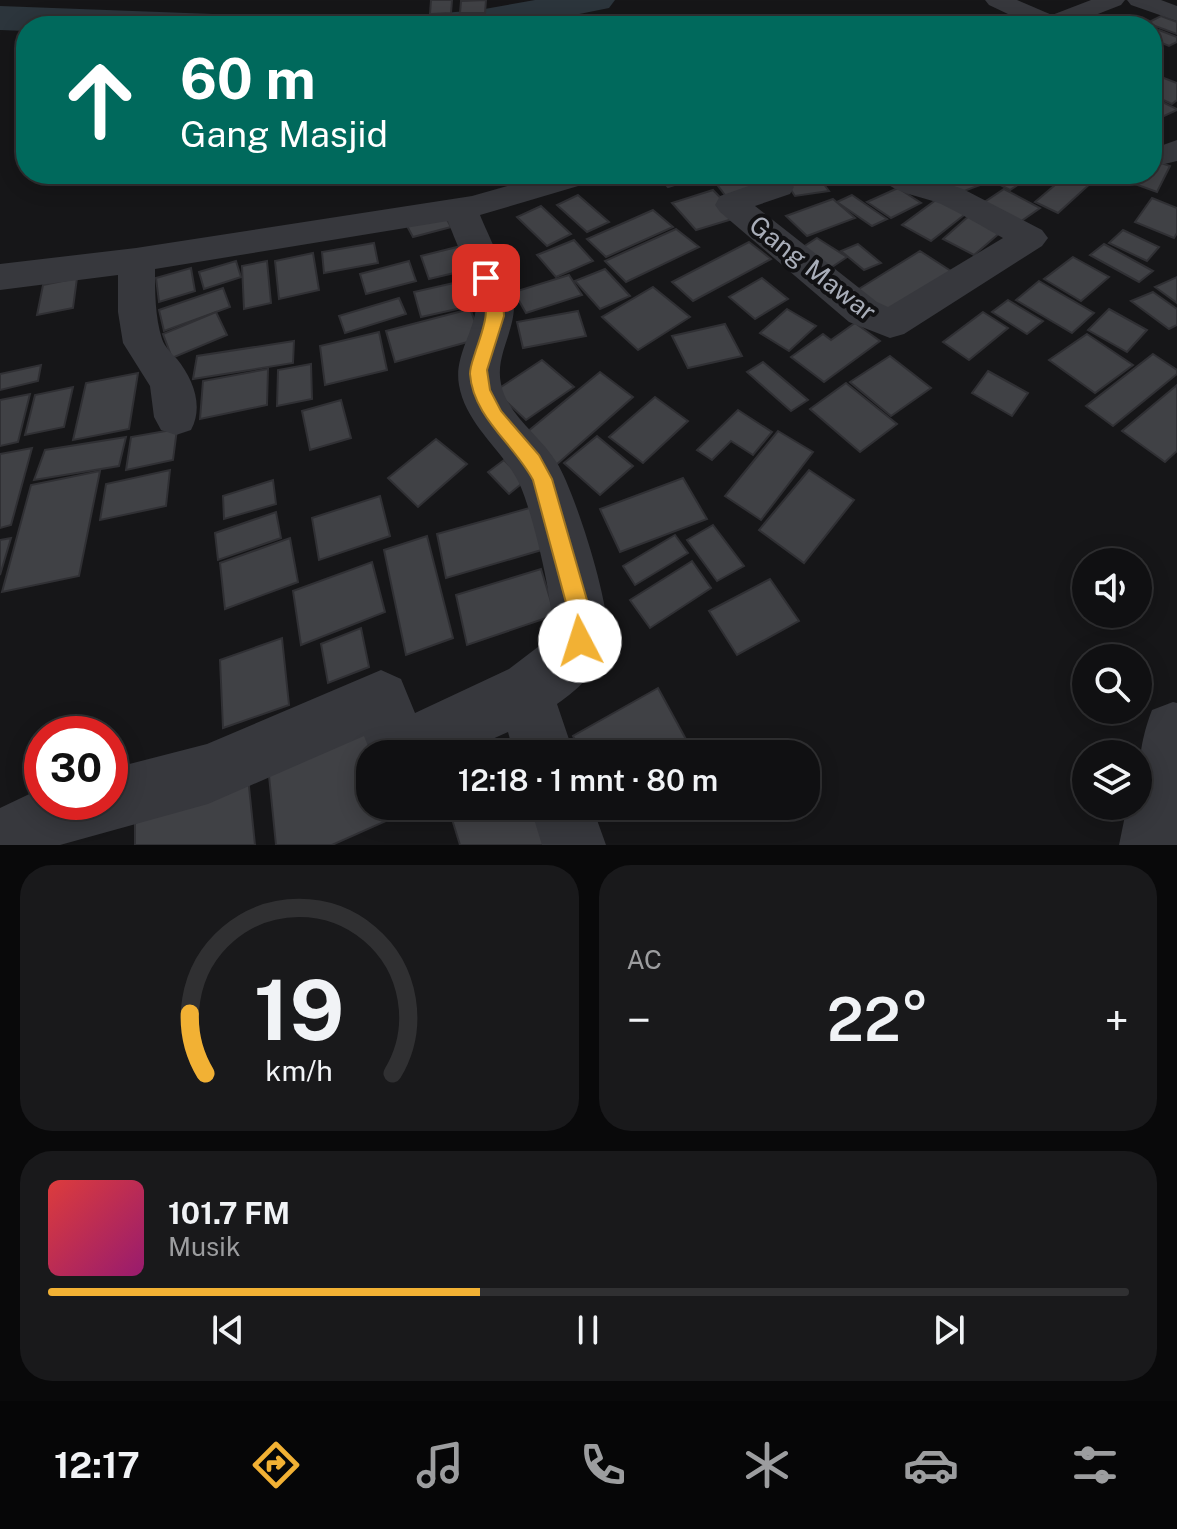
<!DOCTYPE html>
<html lang="id">
<meta charset="utf-8">
<style>
:root{--surface:#101012;--page:#19191b;--text:#f1f3f6;--muted:#9c9d9f;--line:#303032;--accent:#f2b134}
body{margin:0;font-family:"Public Sans",sans-serif;background:var(--page);color:var(--text);height:100vh;display:flex;flex-direction:column;font-size:30px;white-space:nowrap}
*{box-sizing:border-box;margin:0}
p{font-size:26px;color:var(--muted)}
.icon{flex:none;width:44px;height:44px;fill:none;stroke:currentColor;stroke-width:2;stroke-linecap:round;stroke-linejoin:round}
.map{position:relative;height:845px;overflow:hidden}
.panel{display:flex;flex-direction:column;gap:20px;padding:20px;background:#09090a;flex:1}
.panel>*{flex:none}
.top-card{position:absolute;left:16px;top:16px;width:1146px;height:168px;border-radius:32px;box-shadow:0 4px 20px #0003,0 0 0 2px var(--line);background:#00695c;color:#fff;overflow:hidden}
.fabs{position:absolute;left:1072px;top:548px;display:grid;gap:16px}
.fabs a{display:grid;place-items:center;width:80px;height:80px;border-radius:50%;background:var(--surface);box-shadow:0 4px 20px #0003,0 0 0 2px var(--line);font-size:40px}
.speed{position:absolute;left:24px;top:716px;display:flex;gap:16px;font-size:40px;font-weight:700;text-align:center}
.speed>*{display:grid;place-content:center;width:104px;height:104px;border-radius:50%;background:var(--surface);box-shadow:0 4px 20px #0003,0 0 0 2px var(--line);line-height:1}
.speed .limit{border:12px solid #d22;background:#fff;color:#111}
.pin{position:absolute;display:grid;place-items:center;width:68px;height:68px;color:#fff;margin:-34px;border-radius:16px;box-shadow:0 4px 12px #0006}
.me{position:absolute;width:88px;margin:-44px;rotate:355deg;stroke-linejoin:round;filter:drop-shadow(0 0 6px #0008)}
.turn{display:flex;align-items:center;gap:28px;height:168px;padding:0 32px;font-size:36px}
.turn .icon{width:104px;height:104px;stroke-width:2.5}
.turn b{display:block;font-size:56px;line-height:68px}
.big{font-size:60px;font-weight:600;line-height:1.1}
.panel .tile{flex:1;display:flex;flex-direction:column;justify-content:center;gap:12px;min-width:0;padding:0 28px;border-radius:32px;background:var(--page)}
.panel .dial{align-items:center;gap:0}
.dial svg{height:208px;overflow:visible;fill:none;stroke:var(--line);stroke-width:7;stroke-linecap:round;text-anchor:middle}
.dial text{fill:var(--text);stroke:none}
.song{display:flex;align-items:center;gap:24px}
.cover{width:96px;height:96px;border-radius:12px;background:linear-gradient(135deg,hsl(0 70% 55%),hsl(320 70% 35%))}
.played{height:8px;border-radius:4px;background:linear-gradient(90deg,var(--accent) 40%,var(--line) 40%)}
.keys{display:flex;justify-content:space-around;direction:ltr}
.heat{display:flex;justify-content:space-between;align-items:center;font-size:44px;direction:ltr}
.panel .tiles{flex:1;display:grid;gap:20px;grid-template-columns:1fr 1fr}
.tile:last-child{grid-column:span 2}
.trip{position:absolute;left:356px;top:740px;width:464px;height:80px;border-radius:32px;background:var(--surface);box-shadow:0 4px 20px #0003,0 0 0 2px var(--line);font-weight:600;line-height:80px;text-align:center}
.dock{display:flex;height:128px;justify-content:space-around;align-items:center;background:#060607;color:var(--muted)}
.dock .icon{width:56px;height:56px}
.dock .current{color:var(--accent)}
.dock b{font-size:36px;color:var(--text)}
.map>svg:first-child{display:block}
.lines{fill:none;stroke-linecap:round;stroke-linejoin:round}
.river{fill:#2c353c;fill-rule:evenodd}
.building{fill:#404145;stroke:#303034;stroke-width:2}
.minor{fill:#37383d;fill-rule:evenodd}
.route{fill:#f2b134;stroke:#9d7322;stroke-width:2}
.labels{text-anchor:middle;dominant-baseline:central;stroke-width:8;stroke-linejoin:round;paint-order:stroke}
.street-label{font-size:26px;fill:#a8adb8;stroke:#111113}
</style>
<div class="map">
<svg width="1177" height="845" viewBox="0 0 1177 845">
<rect width="100%" height="100%" fill="#161618"/>
<g class="lines">
<g class="river">
<polygon points="535,0 615,0 609,8 520,26 378,26 384,18 479,10"/>
<polygon points="0,6 213,14 227,18 233,26 26,26 26,31 0,30"/>
</g>
</g>
<g class="building">
<polygon points="431,0 452,0 451,13 430,14"/>
<polygon points="486,0 485,13 460,13 461,1"/>
<polygon points="1161,16 1177,22 1177,34 1147,23"/>
<polygon points="1159,30 1177,37 1177,42 1169,46 1152,39 1152,34"/>
<polygon points="1156,75 1177,83 1177,100 1172,104 1152,95 1152,78"/>
<polygon points="1152,97 1177,109 1177,110 1160,118 1152,114"/>
<polygon points="1152,160 1170,166 1157,192 1121,179 1124,174 1152,174"/>
<polygon points="656,174 705,174 706,175 668,187"/>
<polygon points="709,174 755,174 768,189 728,199"/>
<polygon points="816,174 829,191 795,196 783,178"/>
<polygon points="950,174 969,174 983,184 956,194 935,180"/>
<polygon points="980,174 1035,174 1010,190"/>
<polygon points="1068,174 1092,182 1058,213 1035,202"/>
<polygon points="898,188 921,203 891,218 867,202"/>
<polygon points="1004,189 1040,208 1017,224 980,205"/>
<polygon points="713,190 739,217 696,230 672,203"/>
<polygon points="578,195 609,222 587,232 557,205"/>
<polygon points="852,195 887,219 872,226 837,202"/>
<polygon points="940,197 968,212 931,241 902,225"/>
<polygon points="1152,198 1177,208 1177,233 1174,238 1135,222"/>
<polygon points="833,199 855,218 807,236 786,216"/>
<polygon points="541,206 571,234 547,246 517,217"/>
<polygon points="653,210 673,227 606,257 587,239"/>
<polygon points="970,215 1002,231 974,255 943,239"/>
<polygon points="445,216 451,227 413,237 407,226"/>
<polygon points="676,229 699,247 626,282 605,261"/>
<polygon points="1123,230 1159,247 1147,261 1109,243"/>
<polygon points="817,238 847,257 826,271 797,251"/>
<polygon points="574,240 593,261 556,277 537,255"/>
<polygon points="749,242 771,259 693,301 672,282"/>
<polygon points="374,243 378,263 324,273 322,252"/>
<polygon points="858,244 881,263 864,270 841,251"/>
<polygon points="1104,244 1153,271 1139,282 1090,255"/>
<polygon points="461,246 471,269 429,279 421,256"/>
<polygon points="920,251 957,275 892,319 854,292"/>
<polygon points="313,253 319,290 279,299 275,261"/>
<polygon points="1073,257 1109,277 1081,301 1044,279"/>
<polygon points="236,261 241,277 204,289 199,272"/>
<polygon points="267,261 271,303 244,309 242,266"/>
<polygon points="409,261 416,281 366,294 360,274"/>
<polygon points="191,268 195,291 159,302 156,278"/>
<polygon points="605,269 630,296 600,309 575,281"/>
<polygon points="569,275 582,295 526,313 514,292"/>
<polygon points="1177,277 1177,303 1155,287"/>
<polygon points="77,278 73,308 37,315 43,285"/>
<polygon points="476,278 484,303 421,317 414,292"/>
<polygon points="762,278 788,299 755,319 729,297"/>
<polygon points="1039,281 1094,313 1072,333 1016,300"/>
<polygon points="653,287 690,317 638,350 602,317"/>
<polygon points="223,288 230,307 164,331 159,310"/>
<polygon points="1153,292 1177,309 1177,325 1169,329 1131,301"/>
<polygon points="399,298 406,314 345,333 339,316"/>
<polygon points="1008,300 1043,321 1027,334 992,312"/>
<polygon points="470,309 482,338 395,362 386,331"/>
<polygon points="787,309 816,326 789,351 760,333"/>
<polygon points="1109,309 1147,330 1127,352 1088,330"/>
<polygon points="578,311 586,336 523,348 517,322"/>
<polygon points="216,312 227,335 172,358 163,334"/>
<polygon points="983,312 1008,328 969,360 943,342"/>
<polygon points="855,323 880,341 824,382 791,357 823,334 831,340"/>
<polygon points="725,324 742,356 688,368 672,336"/>
<polygon points="379,332 387,370 325,385 320,346"/>
<polygon points="1087,334 1133,365 1095,393 1049,360"/>
<polygon points="294,341 293,363 193,379 197,356"/>
<polygon points="1153,354 1177,370 1177,374 1113,426 1086,406"/>
<polygon points="890,356 931,388 891,416 850,382"/>
<polygon points="542,360 574,387 526,420 495,391"/>
<polygon points="763,362 808,400 791,411 747,372"/>
<polygon points="311,364 312,399 277,406 278,370"/>
<polygon points="41,365 38,381 0,390 0,374"/>
<polygon points="268,369 267,405 200,419 203,381"/>
<polygon points="988,371 1028,393 1012,416 972,393"/>
<polygon points="600,372 633,397 556,465 521,437"/>
<polygon points="138,373 129,429 73,440 86,383"/>
<polygon points="846,383 897,424 860,452 810,409"/>
<polygon points="1177,385 1177,451 1165,462 1122,431"/>
<polygon points="73,387 64,427 25,435 35,395"/>
<polygon points="30,394 18,442 0,446 0,400"/>
<polygon points="655,397 688,421 643,463 609,437"/>
<polygon points="341,400 351,438 310,450 302,411"/>
<polygon points="738,410 772,432 753,455 731,441 712,460 697,450"/>
<polygon points="177,429 173,460 126,470 131,437"/>
<polygon points="778,431 813,452 761,520 725,496"/>
<polygon points="597,436 633,466 600,495 564,463"/>
<polygon points="126,437 119,466 34,480 45,450"/>
<polygon points="436,439 467,464 418,507 388,478"/>
<polygon points="32,448 11,525 0,528 0,454"/>
<polygon points="504,460 525,481 509,494 488,472"/>
<polygon points="170,470 166,506 100,520 106,484"/>
<polygon points="809,470 854,500 804,563 759,530"/>
<polygon points="100,471 79,576 2,592 31,485"/>
<polygon points="683,478 707,519 620,552 600,509"/>
<polygon points="273,480 276,504 224,519 223,496"/>
<polygon points="380,496 390,536 319,560 312,518"/>
<polygon points="533,507 545,549 446,578 437,534"/>
<polygon points="276,512 281,538 218,560 215,533"/>
<polygon points="713,525 744,566 717,581 687,540"/>
<polygon points="675,535 688,553 635,585 623,566"/>
<polygon points="427,536 453,638 406,655 384,550"/>
<polygon points="11,538 0,575 0,540"/>
<polygon points="290,538 298,582 225,609 220,563"/>
<polygon points="692,561 711,588 650,628 630,600"/>
<polygon points="372,562 385,612 301,645 293,591"/>
<polygon points="541,569 555,615 467,645 456,595"/>
<polygon points="770,579 799,621 737,655 709,611"/>
<polygon points="361,628 369,667 328,683 321,644"/>
<polygon points="282,638 289,705 223,728 220,660"/>
<polygon points="658,688 694,754 582,754 573,736"/>
<polygon points="374,712 383,754 370,754 370,806 393,806 395,817 332,845 276,845 267,756"/>
<polygon points="248,777 255,845 135,845 135,823"/>
<polygon points="478,806 545,806 560,845 460,845 452,819"/>
<polygon points="606,806 635,806 613,820"/>
</g>
<g class="lines">
<g class="minor">
<polygon points="985,0 1017,0 1052,15 1091,0 1125,0 1121,5 1067,26 1033,26 989,5"/>
<polygon points="1127,0 1161,0 1177,6 1177,21 1131,5"/>
<polygon points="1177,140 1177,161 1152,167 1152,149"/>
<path d="M549,174h51l-5,7 -115,34c8,20 34,72 34,91 0,27 -19,50 -13,78 6,31 40,52 56,79 17,27 55,144 50,175 -4,29 -27,50 -50,66l17,50h-60l-6,-22 -49,22h-88l-7,-18 -156,68 -148,41h-60v-37l42,-20v14h68v-33l97,-25 174,-74 20,9 14,34 94,-44 42,-32c7,-22 -20,-131 -32,-154 -17,-34 -53,-58 -60,-98 -5,-28 14,-51 17,-77 2,-21 -21,-66 -28,-87l-293,48c0,23 0,48 7,70 3,8 9,14 15,20 16,20 27,47 14,71l-15,5 -15,-5 -7,-13 -4,-31 -27,-43 -5,-31v-37l-118,15v-26l136,-16 336,-52z"/>
<path d="M751,174h33l10,13 -4,7 -35,12 122,96 11,5 115,-69c-20,-11 -41,-24 -62,-34 -21,-9 -49,-9 -63,-30h40l45,15 79,41 6,8 -6,8 -138,88 -14,4 -41,-16 -129,-110 -5,-7 5,-9 37,-13z"/>
<path d="M1173,702l4,1v142h-58l8,-39h11c0,-35 1,-63 14,-96z"/>
<polygon points="530,806 592,806 606,845 542,845"/>
</g>
</g>
<path class="route" d="M486,273l8,5 9,23 1,15 -17,54 3,20 11,21 38,44 13,24 39,135v27l-3,8 -8,4 -8,-4 -3,-8v-27l-36,-134c-19,-36 -60,-63 -63,-106 0,-8 4,-17 6,-24 11,-31 14,-40 3,-72z"/>
<g class="labels">
<g class="street-label">
<text transform="translate(813 268) rotate(38)">Gang Mawar</text>
</g>
</g>
</svg>
<div class="fabs">
<a><svg class="icon" aria-label="sound" viewBox="0 0 24 24"><path d="M4 9h4l5-4v14l-5-4H4zM17 9q2 3 0 6"/></svg></a>
<a><svg class="icon" aria-label="search" viewBox="0 0 24 24"><circle cx="10" cy="10" r="6"/><path d="M15 15l6 6"/></svg></a>
<a><svg class="icon" aria-label="layers" viewBox="0 0 24 24"><path d="M12 4l9 5-9 5-9-5zM3 14l9 5 9-5"/></svg></a>
</div>
<div class="speed"><div class="limit">30</div></div>
<div class="pin" style="left:486px;top:278px;background:#d93025"><svg class="icon" aria-label="arrive" viewBox="0 0 24 24"><path d="M6 21V4h12l-3 4 3 4H6"/></svg></div>
<svg class="me" style="left:580px;top:641px" viewBox="-20 -20 40 40"><circle r="19" fill="#fff"/><path d="M0-13L10 11 0 6-10 11z" fill="#f2b134"/></svg>
<div class="trip">12:18 · 1 mnt · 80 m</div>
<div class="top-card">
<div class="turn"><svg class="icon" aria-label="ahead" viewBox="0 0 24 24"><path d="M12 20V5M6 11l6-6 6 6"/></svg><div><b>60 m</b>Gang Masjid</div></div>
</div>
</div>
<section class="panel">
<div class="tiles">
<div class="tile dial"><svg viewBox="0 0 100 80">
<path d="M14 69A42 42 0 1 1 86 69"/>
<path d="M14 69A42 42 0 0 1 8 46" stroke="#f2b134"/>
<text x="50" y="56" font-size="32" font-weight="700">19</text>
<text x="50" y="72" font-size="11">km/h</text>
</svg></div>
<div class="tile"><p>AC</p>
<div class="heat"><a>−</a><b class="big">22°</b><a>+</a></div>
</div>
<div class="tile">
<div class="song"><i class="cover"></i><div><b>101.7 FM</b><p>Musik</p></div></div>
<div class="played"></div>
<div class="keys"><svg class="icon" aria-label="previous" viewBox="0 0 24 24"><path d="M18 5L8 12l10 7zM5 5v14"/></svg><svg class="icon" aria-label="pause" viewBox="0 0 24 24"><path d="M8 5v14M16 5v14"/></svg><svg class="icon" aria-label="next" viewBox="0 0 24 24"><path d="M6 5l10 7-10 7zM19 5v14"/></svg></div>
</div>
</div>
</section>
<nav class="dock">
<b>12:17</b>
<svg class="icon current" aria-label="directions" viewBox="0 0 24 24"><path d="M12 3l9 9-9 9-9-9zM9 14v-3h6M13 9l2 2-2 2"/></svg>
<svg class="icon" aria-label="music" viewBox="0 0 24 24"><path d="M9 18V5l10-2v13"/><circle cx="6" cy="18" r="3"/><circle cx="16" cy="16" r="3"/></svg>
<svg class="icon" aria-label="phone" viewBox="0 0 24 24"><path d="M5 4h4l2 5-3 2q2 4 5 5l2-3 5 2v4C11 20 4 13 5 4z"/></svg>
<svg class="icon" aria-label="climate" viewBox="0 0 24 24"><path d="M12 3v18M4 7l16 10M4 17L20 7"/></svg>
<svg class="icon" aria-label="car" viewBox="0 0 24 24"><path d="M5 17H2v-5l4-1 3-4h7l3 4 3 1v5h-3M9 17h6M6 11h13"/><circle cx="7" cy="17" r="2"/><circle cx="17" cy="17" r="2"/></svg>
<svg class="icon" aria-label="filters" viewBox="0 0 24 24"><path d="M4 7h16M4 17h16"/><circle cx="9" cy="7" r="2"/><circle cx="15" cy="17" r="2"/></svg>
</nav>
